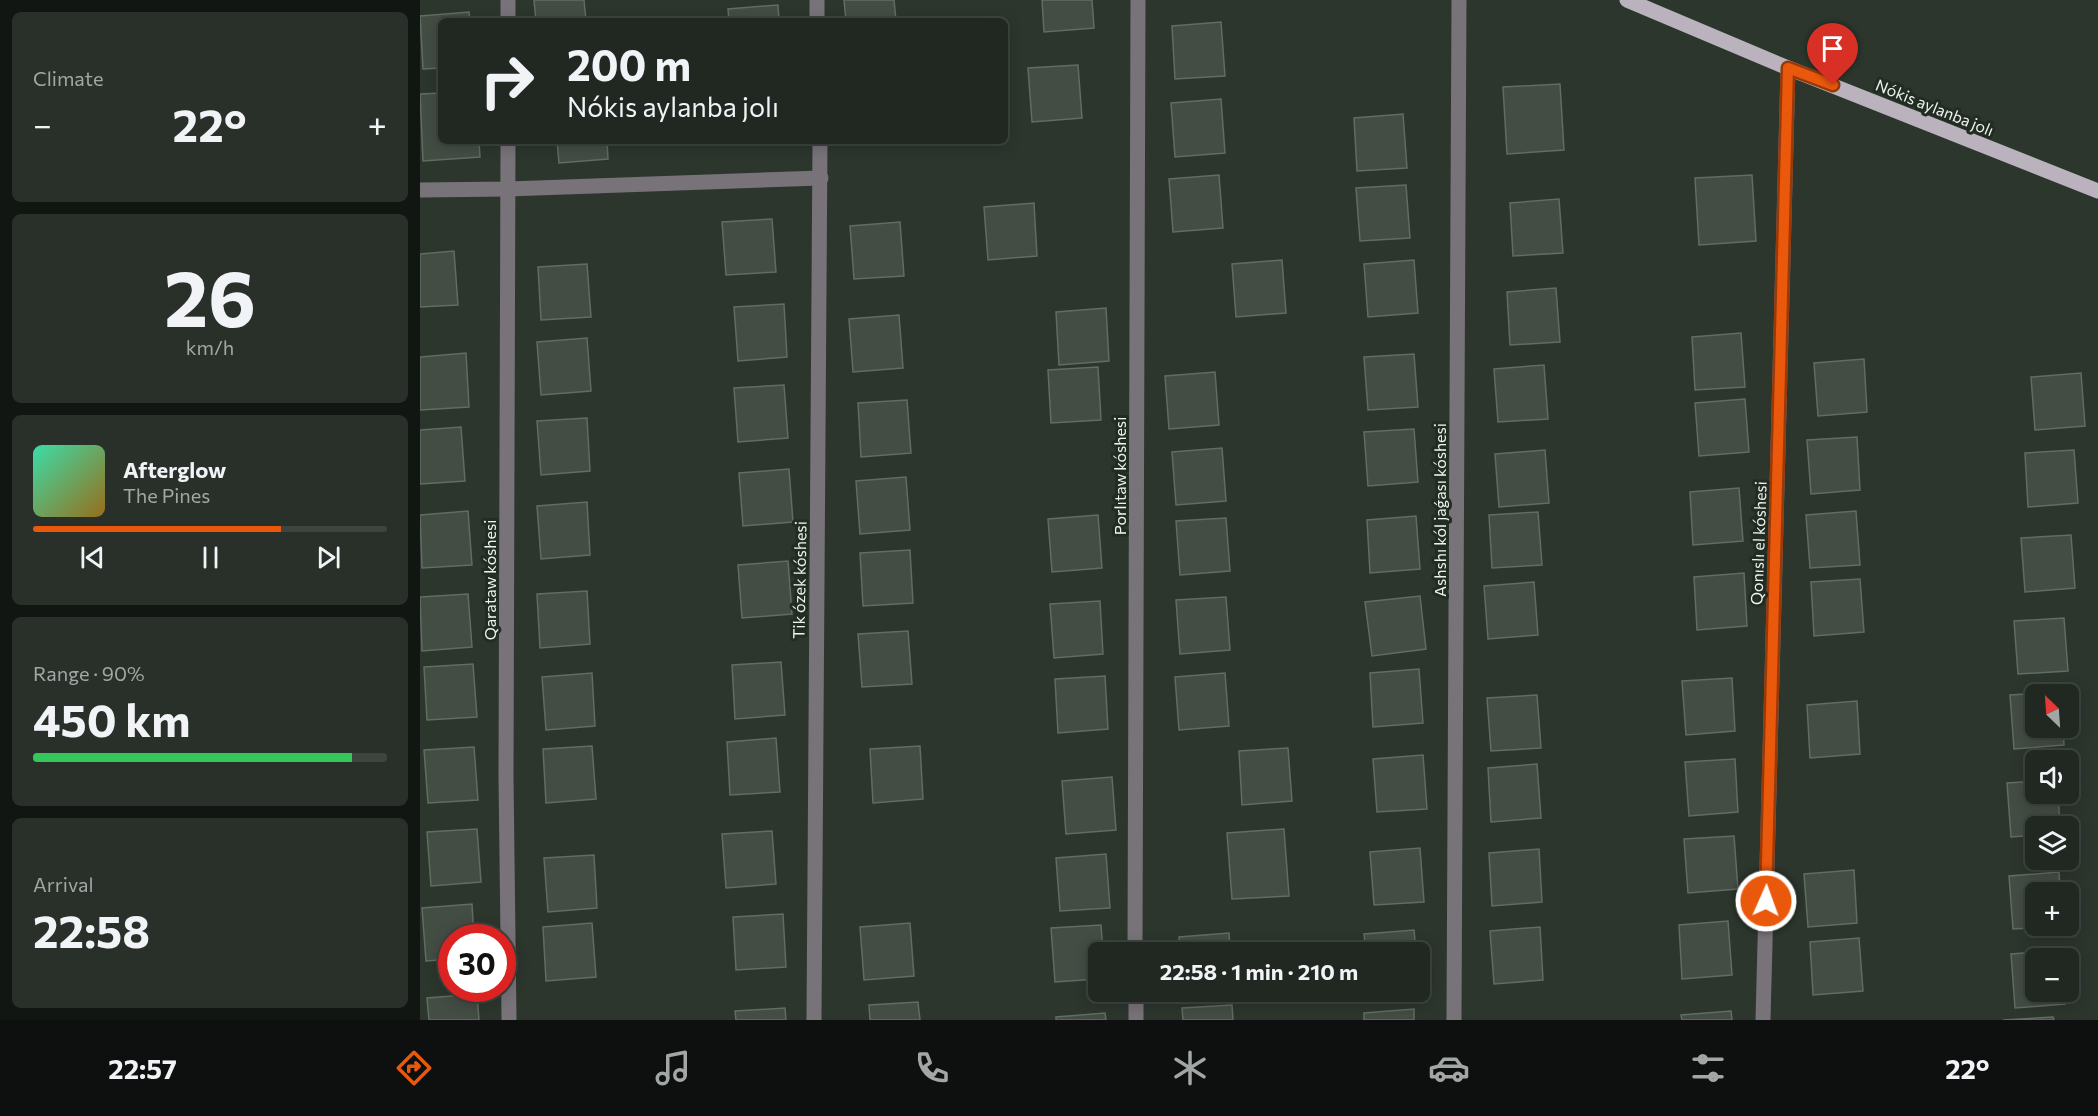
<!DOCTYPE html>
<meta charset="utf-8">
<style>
:root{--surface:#212822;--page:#29302a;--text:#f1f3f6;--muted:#a2a6a5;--line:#3e4440;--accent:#ea580c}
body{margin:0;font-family:Commissioner,sans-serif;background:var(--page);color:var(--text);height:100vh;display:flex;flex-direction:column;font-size:22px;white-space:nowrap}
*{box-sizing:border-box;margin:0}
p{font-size:20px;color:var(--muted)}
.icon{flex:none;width:33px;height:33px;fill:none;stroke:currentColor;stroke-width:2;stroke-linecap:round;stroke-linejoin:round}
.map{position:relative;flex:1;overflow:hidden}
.details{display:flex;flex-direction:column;gap:12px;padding:12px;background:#121613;width:420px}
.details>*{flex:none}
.guide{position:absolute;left:18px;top:18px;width:570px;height:126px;border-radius:9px;box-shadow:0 3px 15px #0003,0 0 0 2px var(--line);background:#212822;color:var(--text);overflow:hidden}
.needle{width:39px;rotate:335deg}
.buttons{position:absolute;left:1605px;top:684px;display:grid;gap:12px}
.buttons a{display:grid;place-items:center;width:54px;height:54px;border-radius:9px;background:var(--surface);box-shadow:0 3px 15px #0003,0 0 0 2px var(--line);font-size:30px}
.speed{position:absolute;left:18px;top:924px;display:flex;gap:12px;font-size:30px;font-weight:700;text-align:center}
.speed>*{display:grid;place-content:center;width:78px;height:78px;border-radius:50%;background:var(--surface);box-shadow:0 3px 15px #0003,0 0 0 2px var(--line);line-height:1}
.speed .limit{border:9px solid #d22;background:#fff;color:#111}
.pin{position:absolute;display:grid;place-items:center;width:51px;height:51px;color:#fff;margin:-62px -26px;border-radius:50% 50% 50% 0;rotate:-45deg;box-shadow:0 0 6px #0007}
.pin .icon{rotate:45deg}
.me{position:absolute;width:66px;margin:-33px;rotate:2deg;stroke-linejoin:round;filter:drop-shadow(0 0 4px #0008)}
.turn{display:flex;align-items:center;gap:21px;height:126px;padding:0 30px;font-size:27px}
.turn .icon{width:78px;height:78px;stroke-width:2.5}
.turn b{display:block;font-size:42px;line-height:51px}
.big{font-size:45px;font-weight:700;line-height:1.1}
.details .card{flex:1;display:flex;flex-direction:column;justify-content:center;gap:9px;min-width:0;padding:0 21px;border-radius:9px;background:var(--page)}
.details .dial{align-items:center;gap:0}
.dial b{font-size:78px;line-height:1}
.song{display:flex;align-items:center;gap:18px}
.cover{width:72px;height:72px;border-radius:9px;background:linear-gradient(135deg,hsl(160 70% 55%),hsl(40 70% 35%))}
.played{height:6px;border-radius:3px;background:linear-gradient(90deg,var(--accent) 70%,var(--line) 70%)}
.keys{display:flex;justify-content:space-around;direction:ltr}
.heat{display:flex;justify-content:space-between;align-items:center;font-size:33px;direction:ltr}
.charge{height:9px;border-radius:4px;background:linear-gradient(90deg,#34c759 90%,var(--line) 0)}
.trip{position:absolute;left:668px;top:942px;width:342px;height:60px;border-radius:9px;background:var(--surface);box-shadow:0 3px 15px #0003,0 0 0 2px var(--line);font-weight:700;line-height:60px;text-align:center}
.tabs{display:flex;height:96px;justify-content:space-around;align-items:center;background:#0d100e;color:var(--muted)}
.tabs .icon{width:42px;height:42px}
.tabs .on{color:var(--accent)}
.tabs b{font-size:27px;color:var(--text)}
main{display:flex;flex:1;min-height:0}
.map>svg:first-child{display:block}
.building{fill:#434d44;stroke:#616c62;stroke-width:1.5}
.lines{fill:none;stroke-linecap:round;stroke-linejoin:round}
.street{stroke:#777379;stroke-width:15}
.primary{stroke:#bab3be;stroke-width:15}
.route-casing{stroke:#983908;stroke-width:15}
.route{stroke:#ea580c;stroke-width:10}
.labels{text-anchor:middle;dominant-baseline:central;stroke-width:6;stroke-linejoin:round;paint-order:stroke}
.street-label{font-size:16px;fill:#edf3ee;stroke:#222c23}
</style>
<main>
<section class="details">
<div class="card"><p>Climate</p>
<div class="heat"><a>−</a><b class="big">22°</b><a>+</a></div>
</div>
<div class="card dial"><b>26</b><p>km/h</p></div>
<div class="card">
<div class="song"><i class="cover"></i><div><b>Afterglow</b><p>The Pines</p></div></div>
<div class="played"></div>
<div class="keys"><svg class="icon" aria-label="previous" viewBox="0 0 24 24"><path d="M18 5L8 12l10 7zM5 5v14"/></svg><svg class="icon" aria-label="pause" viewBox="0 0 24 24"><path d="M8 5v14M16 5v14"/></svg><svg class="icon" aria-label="next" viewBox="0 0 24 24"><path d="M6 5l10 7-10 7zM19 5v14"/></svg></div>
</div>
<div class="card"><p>Range · 90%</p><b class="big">450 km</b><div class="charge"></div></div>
<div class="card"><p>Arrival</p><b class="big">22:58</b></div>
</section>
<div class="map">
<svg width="1678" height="1020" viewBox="0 0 1678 1020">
<rect width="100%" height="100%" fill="#2c362d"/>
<g class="building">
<polygon points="114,0 164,0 166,21 116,21"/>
<polygon points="424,0 474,0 476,21 426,21"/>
<polygon points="622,0 672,0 674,28 624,32"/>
<polygon points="358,5 359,21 309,21 308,9"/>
<polygon points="49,12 50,21 21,21 21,68 3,69 0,16"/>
<polygon points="801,22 805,76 755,79 752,26"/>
<polygon points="658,65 662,118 612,122 608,68"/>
<polygon points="1140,84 1144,150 1087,154 1083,87"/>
<polygon points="21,93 21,141 59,141 60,157 3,161 0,94"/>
<polygon points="801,99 805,153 755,157 751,103"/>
<polygon points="983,114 987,168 937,171 934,118"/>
<polygon points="137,141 187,141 188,159 139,163"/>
<polygon points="799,175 803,228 753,232 749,179"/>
<polygon points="1332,175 1336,241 1279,245 1275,178"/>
<polygon points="986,185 990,238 940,241 936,188"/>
<polygon points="1139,199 1143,253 1093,256 1090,203"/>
<polygon points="614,203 617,256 568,260 564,207"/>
<polygon points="352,219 356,272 306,275 302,222"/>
<polygon points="480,222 484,276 434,279 430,226"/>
<polygon points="34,251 38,305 0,307 0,254"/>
<polygon points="862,260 866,313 816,317 812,264"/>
<polygon points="994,260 998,313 948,317 944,264"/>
<polygon points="167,264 171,317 121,320 118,267"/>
<polygon points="1136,288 1140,342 1090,345 1087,292"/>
<polygon points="364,304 367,357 318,361 314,307"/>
<polygon points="686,308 689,361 639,365 636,312"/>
<polygon points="479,315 483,368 433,372 429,319"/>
<polygon points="1321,333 1325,387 1275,390 1272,337"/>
<polygon points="167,338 171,391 121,395 117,342"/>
<polygon points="46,353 49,407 0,410 0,357"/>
<polygon points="994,354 998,407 948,410 944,357"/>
<polygon points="1444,359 1447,412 1398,416 1394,363"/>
<polygon points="1124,365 1128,419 1078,422 1074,369"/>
<polygon points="678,367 681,420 631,423 628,370"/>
<polygon points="795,372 799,425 749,429 745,376"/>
<polygon points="1661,373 1665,426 1615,430 1611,377"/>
<polygon points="364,385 368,438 318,442 314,388"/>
<polygon points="1325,399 1329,452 1279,456 1275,403"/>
<polygon points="487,400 491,453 441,457 438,403"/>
<polygon points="167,418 170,471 121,475 117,421"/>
<polygon points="41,427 45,481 0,484 0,430"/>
<polygon points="994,429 998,482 948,486 944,432"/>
<polygon points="1437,437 1440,490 1391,494 1387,440"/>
<polygon points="802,448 806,501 756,505 752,452"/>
<polygon points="1125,450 1129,503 1079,507 1075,454"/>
<polygon points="1654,450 1658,503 1608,507 1605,453"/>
<polygon points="369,469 373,522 323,526 319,473"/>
<polygon points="486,477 490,530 440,534 436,481"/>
<polygon points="1319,488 1323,541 1273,545 1270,492"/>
<polygon points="167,502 170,555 121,559 117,506"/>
<polygon points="48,511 52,565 2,568 0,515"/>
<polygon points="1436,511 1440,565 1390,568 1386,515"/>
<polygon points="1118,512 1122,565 1072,568 1069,515"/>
<polygon points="678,515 682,568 632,572 628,519"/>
<polygon points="996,516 1000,569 950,573 947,520"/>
<polygon points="806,518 810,571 760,575 756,521"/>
<polygon points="1651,535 1655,588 1605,592 1601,538"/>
<polygon points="490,550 493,603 443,606 440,553"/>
<polygon points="368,561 372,614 322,618 318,565"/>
<polygon points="1324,573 1327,626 1277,630 1274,577"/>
<polygon points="1440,579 1444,632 1394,636 1391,582"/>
<polygon points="1114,582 1118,635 1068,639 1064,586"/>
<polygon points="167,591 170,644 120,648 117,594"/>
<polygon points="48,594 52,647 2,651 0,597"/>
<polygon points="1000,596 1006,649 952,656 945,602"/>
<polygon points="806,597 810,650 760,654 756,600"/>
<polygon points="680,601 683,654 634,658 630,604"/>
<polygon points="1644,618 1648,671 1598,674 1594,621"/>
<polygon points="488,631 492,684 442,687 438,634"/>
<polygon points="361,662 365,715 315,719 312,665"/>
<polygon points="53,664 57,717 7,720 4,667"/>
<polygon points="999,669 1003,723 953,727 950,673"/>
<polygon points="172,673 175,726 126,730 122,677"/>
<polygon points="805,673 809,726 759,730 755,677"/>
<polygon points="685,676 688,729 638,733 635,679"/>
<polygon points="1312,678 1315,731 1266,735 1262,681"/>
<polygon points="1640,692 1640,694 1616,694 1616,728 1643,728 1644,745 1594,749 1590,695"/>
<polygon points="1117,695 1121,748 1071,751 1067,698"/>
<polygon points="1437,701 1440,754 1390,758 1387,705"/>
<polygon points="356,738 360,792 310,795 307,742"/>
<polygon points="172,746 176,799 126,803 123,749"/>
<polygon points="500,746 503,799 453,803 450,749"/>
<polygon points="54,747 58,800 8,803 4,750"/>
<polygon points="868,748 872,801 822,805 819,751"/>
<polygon points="1003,755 1007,809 957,812 953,759"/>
<polygon points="1315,759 1318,812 1269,816 1265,762"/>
<polygon points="1117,764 1121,818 1071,822 1068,768"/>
<polygon points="692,777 696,830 646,834 642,781"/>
<polygon points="1616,781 1616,794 1638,794 1640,826 1616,826 1616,835 1591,837 1587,783"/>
<polygon points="57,829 61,882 11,886 7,832"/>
<polygon points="864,829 869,896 812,899 807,833"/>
<polygon points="352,831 356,884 306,888 302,834"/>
<polygon points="1314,836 1318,889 1268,893 1264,839"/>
<polygon points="1000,848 1004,902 954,905 950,852"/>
<polygon points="1119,849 1122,902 1072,906 1069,853"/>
<polygon points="686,854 690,908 640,911 636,858"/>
<polygon points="174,855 177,908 128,912 124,858"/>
<polygon points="1434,870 1437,923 1388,927 1384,874"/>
<polygon points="1639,872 1640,892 1616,892 1616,926 1641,926 1593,929 1589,876"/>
<polygon points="52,904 54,938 32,938 32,959 6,961 2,908"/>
<polygon points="363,914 366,967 316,970 313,917"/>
<polygon points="1308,921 1312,975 1262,979 1259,925"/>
<polygon points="172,923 176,977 126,981 123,927"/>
<polygon points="490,923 494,976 444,980 440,927"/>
<polygon points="681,925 683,952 678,952 678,979 635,982 631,928"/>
<polygon points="1120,927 1123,980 1074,984 1070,931"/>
<polygon points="994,930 996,952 946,952 944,934"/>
<polygon points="809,933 810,952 760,952 759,937"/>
<polygon points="1439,938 1443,991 1393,995 1390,942"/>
<polygon points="1641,950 1641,958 1616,958 1616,992 1644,992 1645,1004 1595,1008 1591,954"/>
<polygon points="57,994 59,1020 9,1020 7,998"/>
<polygon points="498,1002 500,1020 450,1020 449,1005"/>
<polygon points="812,1005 813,1020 763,1020 762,1008"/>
<polygon points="365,1008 366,1020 316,1020 315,1011"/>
<polygon points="994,1009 994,1020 944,1020 944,1013"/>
<polygon points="1311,1011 1312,1020 1262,1020 1261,1015"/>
<polygon points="685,1013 686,1020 636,1020 636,1017"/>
<polygon points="1633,1017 1634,1020 1583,1020"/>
</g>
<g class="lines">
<g class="street">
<polyline points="88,0 88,21"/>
<polyline points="397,0 397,21"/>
<polyline points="88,141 86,776 89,1020"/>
<polyline points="0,190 88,189 401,178"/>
<polyline points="715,952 718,0"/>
<polyline points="716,992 716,1020"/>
<polyline points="394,1020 400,141"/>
<polyline points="1034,1020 1039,0"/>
<polyline points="1343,1020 1368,68"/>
</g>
<polyline class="primary" points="1207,0 1368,68 1678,191"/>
</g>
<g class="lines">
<g class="route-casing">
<polyline id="route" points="1346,901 1368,68 1413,85"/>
</g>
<use href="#route" class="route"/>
</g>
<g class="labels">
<g class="street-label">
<text transform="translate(1515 107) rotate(22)">Nókis aylanba jolı</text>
<text transform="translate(699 476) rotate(-90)">Porlıtaw kóshesi</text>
<text transform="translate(1019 510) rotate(-90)">Ashshı kól jaǵası kóshesi</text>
<text transform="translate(1338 543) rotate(-88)">Qonıslı el kóshesi</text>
<text transform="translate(69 580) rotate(-90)">Qarataw kóshesi</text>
<text transform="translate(379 580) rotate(-89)">Tik ózek kóshesi</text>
</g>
</g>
</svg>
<div class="buttons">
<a><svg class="needle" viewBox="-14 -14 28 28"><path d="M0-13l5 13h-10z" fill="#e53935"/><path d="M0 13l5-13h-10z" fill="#a2a6a5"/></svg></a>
<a><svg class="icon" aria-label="sound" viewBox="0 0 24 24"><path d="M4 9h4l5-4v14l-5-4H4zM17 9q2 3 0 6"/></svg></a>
<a><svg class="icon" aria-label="layers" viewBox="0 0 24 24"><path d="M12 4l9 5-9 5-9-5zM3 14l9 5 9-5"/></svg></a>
<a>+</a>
<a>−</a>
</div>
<div class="speed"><div class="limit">30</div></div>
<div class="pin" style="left:1413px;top:85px;background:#d93025"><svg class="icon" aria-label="arrive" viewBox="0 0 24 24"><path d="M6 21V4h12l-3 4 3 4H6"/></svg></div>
<svg class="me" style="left:1346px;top:901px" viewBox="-20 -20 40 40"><circle r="17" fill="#ea580c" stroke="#fff" stroke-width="3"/><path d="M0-11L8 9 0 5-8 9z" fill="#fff"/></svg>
<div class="trip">22:58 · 1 min · 210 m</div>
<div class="guide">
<div class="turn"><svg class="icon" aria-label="right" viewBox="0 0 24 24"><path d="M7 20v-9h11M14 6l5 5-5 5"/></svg><div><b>200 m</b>Nókis aylanba jolı</div></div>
</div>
</div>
</main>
<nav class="tabs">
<b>22:57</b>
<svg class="icon on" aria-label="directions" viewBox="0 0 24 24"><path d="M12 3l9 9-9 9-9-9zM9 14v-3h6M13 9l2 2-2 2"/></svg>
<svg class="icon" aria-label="music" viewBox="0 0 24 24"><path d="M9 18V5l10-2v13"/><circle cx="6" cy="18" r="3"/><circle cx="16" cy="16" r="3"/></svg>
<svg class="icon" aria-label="phone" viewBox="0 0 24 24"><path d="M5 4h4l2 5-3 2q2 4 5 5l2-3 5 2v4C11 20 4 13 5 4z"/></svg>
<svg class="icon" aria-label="climate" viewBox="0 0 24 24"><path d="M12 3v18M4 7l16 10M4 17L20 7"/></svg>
<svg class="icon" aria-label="car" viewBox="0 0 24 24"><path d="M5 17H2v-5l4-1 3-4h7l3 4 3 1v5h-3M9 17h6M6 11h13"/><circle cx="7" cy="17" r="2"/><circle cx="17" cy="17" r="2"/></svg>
<svg class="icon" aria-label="filters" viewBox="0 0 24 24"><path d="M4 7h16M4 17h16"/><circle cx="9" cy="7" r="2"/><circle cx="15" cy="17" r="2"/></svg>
<b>22°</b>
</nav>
